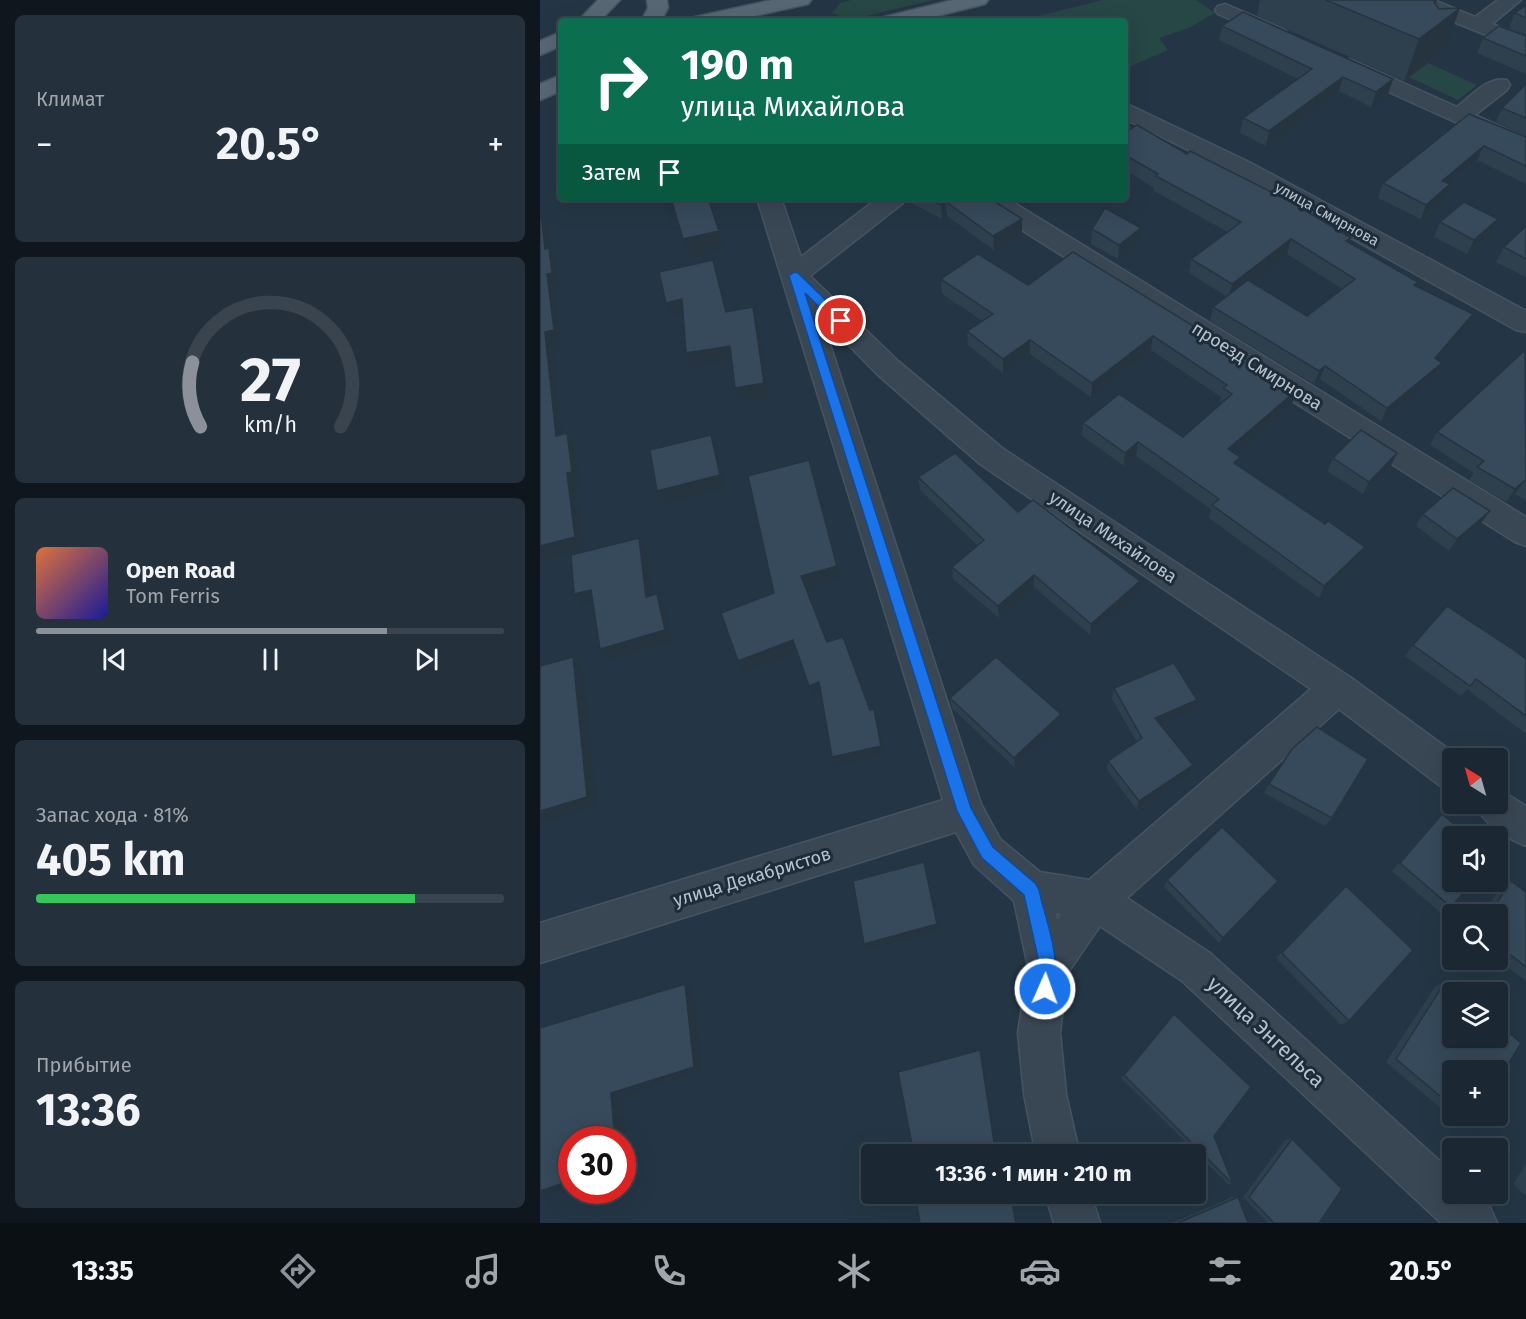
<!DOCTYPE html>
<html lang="ru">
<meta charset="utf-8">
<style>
:root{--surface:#1b2834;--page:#24303c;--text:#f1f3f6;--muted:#a0a6ac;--line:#39444f;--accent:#8c9099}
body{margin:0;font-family:"Fira Sans",sans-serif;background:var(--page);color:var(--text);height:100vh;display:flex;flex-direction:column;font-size:22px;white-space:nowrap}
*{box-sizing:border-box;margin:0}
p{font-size:20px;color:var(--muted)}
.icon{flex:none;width:33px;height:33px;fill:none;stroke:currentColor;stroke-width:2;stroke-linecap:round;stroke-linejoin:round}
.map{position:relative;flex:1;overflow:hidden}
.sheet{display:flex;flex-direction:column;gap:15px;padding:15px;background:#0f161d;width:540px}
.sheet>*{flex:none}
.hud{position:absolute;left:18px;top:18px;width:570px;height:183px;border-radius:6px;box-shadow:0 6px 24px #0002,0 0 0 2px var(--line);background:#0b6e4f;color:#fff;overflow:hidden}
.needle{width:39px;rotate:323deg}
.buttons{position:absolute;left:902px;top:748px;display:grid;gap:12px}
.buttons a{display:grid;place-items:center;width:66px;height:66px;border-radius:6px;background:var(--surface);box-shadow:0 6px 24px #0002,0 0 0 2px var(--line);font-size:30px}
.speed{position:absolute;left:18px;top:1126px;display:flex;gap:12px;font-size:30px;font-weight:700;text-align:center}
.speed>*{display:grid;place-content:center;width:78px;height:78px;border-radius:50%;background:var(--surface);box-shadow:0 6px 24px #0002,0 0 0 2px var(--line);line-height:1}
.speed .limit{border:9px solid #d22;background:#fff;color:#111}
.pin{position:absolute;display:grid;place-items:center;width:51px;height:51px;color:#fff;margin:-26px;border:3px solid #fff;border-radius:50%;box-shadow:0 2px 6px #0007}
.me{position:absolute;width:66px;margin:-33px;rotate:2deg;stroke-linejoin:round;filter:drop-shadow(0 0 4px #0008)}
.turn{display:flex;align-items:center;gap:21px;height:126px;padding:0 24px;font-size:27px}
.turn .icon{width:78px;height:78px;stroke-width:2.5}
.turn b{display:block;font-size:42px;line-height:51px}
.then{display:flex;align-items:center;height:57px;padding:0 24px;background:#0003;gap:12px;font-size:22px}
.big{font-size:45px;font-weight:700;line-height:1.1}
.sheet .card{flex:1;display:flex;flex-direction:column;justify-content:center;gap:9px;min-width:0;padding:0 21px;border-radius:9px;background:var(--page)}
.sheet .dial{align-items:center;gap:0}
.dial svg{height:156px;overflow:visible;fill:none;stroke:var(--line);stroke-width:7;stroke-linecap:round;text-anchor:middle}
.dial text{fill:var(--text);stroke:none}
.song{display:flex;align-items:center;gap:18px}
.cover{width:72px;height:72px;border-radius:9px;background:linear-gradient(135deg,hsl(20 70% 55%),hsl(240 70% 35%))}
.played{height:6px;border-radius:3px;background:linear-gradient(90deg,var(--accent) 75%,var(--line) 75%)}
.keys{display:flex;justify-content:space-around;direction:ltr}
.heat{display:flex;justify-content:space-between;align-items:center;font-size:33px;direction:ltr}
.charge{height:9px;border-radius:4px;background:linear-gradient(90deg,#34c759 81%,var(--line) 0)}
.trip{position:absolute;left:321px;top:1144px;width:345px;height:60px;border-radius:6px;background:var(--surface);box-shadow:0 6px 24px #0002,0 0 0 2px var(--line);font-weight:700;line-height:60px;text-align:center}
.menu{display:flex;height:96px;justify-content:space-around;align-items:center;background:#0b1015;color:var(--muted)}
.menu .icon{width:42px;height:42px}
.menu .selected{color:var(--accent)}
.menu b{font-size:27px;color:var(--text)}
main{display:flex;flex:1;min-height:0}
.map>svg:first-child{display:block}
.green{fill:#274646}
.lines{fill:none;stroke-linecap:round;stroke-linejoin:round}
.minor-casing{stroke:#465361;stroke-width:3}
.major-casing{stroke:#465361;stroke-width:3}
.minor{fill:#394754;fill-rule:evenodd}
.major{fill:#576774;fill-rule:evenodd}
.wall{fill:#2e404e;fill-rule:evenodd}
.shaded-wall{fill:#263440}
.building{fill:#364a5b;stroke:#263440;stroke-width:1.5}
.route{fill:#1a73e8;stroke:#114b97;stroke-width:1.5}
.labels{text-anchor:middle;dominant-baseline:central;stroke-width:6;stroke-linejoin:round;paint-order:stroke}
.far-street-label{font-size:15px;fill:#b7c2ce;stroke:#1e2c3a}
.street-label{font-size:18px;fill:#b7c2ce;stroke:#1e2c3a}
.near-street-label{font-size:21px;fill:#b7c2ce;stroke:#1e2c3a}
</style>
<main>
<section class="sheet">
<div class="card"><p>Климат</p>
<div class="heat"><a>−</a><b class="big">20.5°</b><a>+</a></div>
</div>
<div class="card dial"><svg viewBox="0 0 100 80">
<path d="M14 69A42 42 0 1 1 86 69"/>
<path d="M14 69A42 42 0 0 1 10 36" stroke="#8c9099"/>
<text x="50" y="56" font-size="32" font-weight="700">27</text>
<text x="50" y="72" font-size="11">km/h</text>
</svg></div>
<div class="card">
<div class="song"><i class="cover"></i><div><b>Open Road</b><p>Tom Ferris</p></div></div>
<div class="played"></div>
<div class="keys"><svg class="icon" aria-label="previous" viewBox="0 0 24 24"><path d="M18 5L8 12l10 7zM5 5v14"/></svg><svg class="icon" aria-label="pause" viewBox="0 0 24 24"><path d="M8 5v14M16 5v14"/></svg><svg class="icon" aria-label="next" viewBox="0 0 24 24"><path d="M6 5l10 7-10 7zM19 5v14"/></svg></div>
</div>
<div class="card"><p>Запас хода · 81%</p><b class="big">405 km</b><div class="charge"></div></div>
<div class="card"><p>Прибытие</p><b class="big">13:36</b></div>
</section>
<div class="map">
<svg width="986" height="1223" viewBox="0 0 986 1223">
<rect width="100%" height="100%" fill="#243645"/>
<g class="green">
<polygon points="311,0 393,0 310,20 292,13 300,3"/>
<polygon points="562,0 656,0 675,13 649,28 619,38 628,50 585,69 585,21 492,21 490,18"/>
<polygon points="888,63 937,85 918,100 869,77"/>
</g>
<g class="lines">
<g class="minor-casing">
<g id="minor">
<polygon points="866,0 894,0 935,17 958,0 981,0 952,24 986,37 986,51 869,4"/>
<polygon points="685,4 745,30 749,34 745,38 738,40 731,38 678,14 675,10 678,6"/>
<path d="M810,59l107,48c14,-11 31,-31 50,-27l3,5 -3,5 -32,25 51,23v16l-184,-83 -3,-5 3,-5z"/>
<polygon points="585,103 709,162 986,311 986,332 976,330 693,172 585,119"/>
<path d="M217,198h24l20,59 77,-59h28l-3,5 -93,73 88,85 104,87 348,229 112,82h-10v31l-13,-5 -100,-76 -212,189 83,55 242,219v22h24l14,13 7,16h-56l-259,-242 -82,-55 -33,48 -7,59 6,61 14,61h-44l-12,-61 -6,-61 10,-66 -14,-66 -40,-36 -18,-33 -416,131v-40l403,-123zM281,317l57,58 102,89 331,225 -222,191 -49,-8 -40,-33 -19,-35zM516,913l5,1 -4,6z"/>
<polygon points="436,198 466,198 986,517 986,546 975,542 439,203"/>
<path d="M957,788l29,18v40c-20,-8 -43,-22 -51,-42h22z"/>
<polygon points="505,1194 551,1194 560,1223 514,1223"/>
</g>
</g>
<g class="major-casing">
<g id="major">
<polygon points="58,0 80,0 60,21 38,21"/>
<polygon points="107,0 127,0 128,8 121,21 101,21 108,8"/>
<polygon points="232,0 271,0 268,4 191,21 152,21 155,17"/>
<polygon points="413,0 448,0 445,4 377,21 341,21 344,17"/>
<polygon points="21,32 21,46 0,55 0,41"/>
<polygon points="21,75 21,91 0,100 0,84"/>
</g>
</g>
<use href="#minor" class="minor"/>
<use href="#major" class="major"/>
</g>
<g class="wall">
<polygon points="720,0 897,0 895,4 905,50 864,81 717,16"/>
<polygon points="986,5 986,35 969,28 975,13"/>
<polygon points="682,26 853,79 848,94 831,107 799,91 726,146 700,133 703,118 758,79 679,40"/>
<polygon points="986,36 986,74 937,53 943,38"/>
<polygon points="986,84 986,136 956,122 962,108"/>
<polygon points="929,114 986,137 986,184 937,160 910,184 904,199 881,219 838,198 843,183"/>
<path d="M585,133l62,21 162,89 67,43 57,28 -7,14 -28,32 -3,17 -54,44 -61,-42 -6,5 -104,-63 3,-14 13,-11 -37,-23 2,-14 37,-27 -74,-41v-3l-29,-18zM747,254l56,35 -36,27 -57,-34z"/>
<polygon points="366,198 449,198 482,219 482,233 454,250 407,216 402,219 367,201"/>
<polygon points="958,219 951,234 927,254 894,237 900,222"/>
<polygon points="986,228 986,277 956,262 964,247"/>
<polygon points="552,229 599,243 578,259 551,244"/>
<polygon points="533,252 752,404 695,453 700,457 698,466 785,524 825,547 818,559 779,598 669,518 671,509 596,456 584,466 542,436 543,423 643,437 682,403 680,402 681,397 611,350 551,397 490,354 463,373 428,345 427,331 443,321 402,294 401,279 488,285"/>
<polygon points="986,351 986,501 975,494 966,502 929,480 934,473 890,445 897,432"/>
<polygon points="793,458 851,466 823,494 787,471"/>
<polygon points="378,477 478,512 598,593 550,635 494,587 459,618 413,579 412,567 438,546 380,490"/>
<polygon points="950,511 941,523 909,551 876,526 883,514"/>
<polygon points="873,645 986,659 986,734 927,689 921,696 865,656"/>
<polygon points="574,688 654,710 620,724 653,765 650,774 597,810 567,770 568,761 597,742 572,699"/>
<polygon points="410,698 520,724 475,768 412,708"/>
<polygon points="729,784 792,818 785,826 724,793"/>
<polygon points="902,814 911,907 901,913 852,871 893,823"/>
<polygon points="627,880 738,881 733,888 679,943 624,887"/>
<polygon points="971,881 986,892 986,981 957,959 957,915 942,915 960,888"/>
<polygon points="798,893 809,1021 801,1025 736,958"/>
<polygon points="905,982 912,1071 912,1116 938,1116 933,1124 922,1126 846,1062 895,987"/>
<polygon points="634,1014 674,1136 693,1184 688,1184 581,1078"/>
<polygon points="752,1139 779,1223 728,1223 703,1197 745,1140"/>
<polygon points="986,1164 986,1196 973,1184"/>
<polygon points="692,1197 698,1197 708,1223 632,1223"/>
</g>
<g class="shaded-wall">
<polygon points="896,0 897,0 885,34 920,8 905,50 864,81 879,39 894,2"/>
<polygon points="803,77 799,91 726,146 729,131"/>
<polygon points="853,79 848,94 831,107 836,92"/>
<polygon points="944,146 937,160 897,195 902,181"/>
<polygon points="910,184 904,199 881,219 886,205"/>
<polygon points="405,201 407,216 402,219 401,205"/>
<polygon points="132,202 139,221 132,222 125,203"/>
<polygon points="1,212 9,226 11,253 16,262 19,287 15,288 21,344 13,346 24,449 16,436 5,332 7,274"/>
<polygon points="482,219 482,233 454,250 453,236"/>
<polygon points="958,219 951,234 927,254 934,240"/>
<polygon points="601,228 599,243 578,259 579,245"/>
<polygon points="179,231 185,249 150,258 143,239"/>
<polygon points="751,239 747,254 689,298 692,284"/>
<polygon points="173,260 178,275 190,326 186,312"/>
<polygon points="142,299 147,313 132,317 126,303"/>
<polygon points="213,307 218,321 229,396 200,402 195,388"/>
<polygon points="933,314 926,328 888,372 895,358"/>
<polygon points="613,336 611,350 551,397 552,383"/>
<polygon points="490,340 490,354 463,373 463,359"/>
<polygon points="190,346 195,360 152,367 146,353"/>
<polygon points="902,363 895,377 841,421 847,408"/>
<polygon points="785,366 780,379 774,384 779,371"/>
<polygon points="757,390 752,404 685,462 688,449"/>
<polygon points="27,433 35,446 40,485 36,486 43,549 0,561 0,546 27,473"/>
<polygon points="171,435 177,449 185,488 124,503 117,491"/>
<polygon points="598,442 596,456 584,466 585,453"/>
<polygon points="857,453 851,466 823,494 829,482"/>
<polygon points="700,457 696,470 694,463"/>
<polygon points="269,460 300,578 265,588 261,576"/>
<polygon points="984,481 975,494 966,502 975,489"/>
<polygon points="950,511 941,523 909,551 917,539"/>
<polygon points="99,538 106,550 114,609 106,597"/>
<polygon points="825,547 818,559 779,598 784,586"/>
<polygon points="494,575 494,587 459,618 458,606"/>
<polygon points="600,581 598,593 550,635 551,624"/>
<polygon points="51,590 59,602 43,606 34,594"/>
<polygon points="117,594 124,605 132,641 69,660 60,649"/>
<polygon points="253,640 258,651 204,672 198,661"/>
<polygon points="33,657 42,667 57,805 0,823 0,811"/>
<polygon points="279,682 284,692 274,696 269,686"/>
<polygon points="657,700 654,710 612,728 615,718"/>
<polygon points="334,709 337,719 344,755 296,766 292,757"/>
<polygon points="521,714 520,724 475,768 474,758"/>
<polygon points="653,765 650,774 597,810 599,801"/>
<polygon points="384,862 400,930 328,949 324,944"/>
<polygon points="738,881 733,888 679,943 683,938"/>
<polygon points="145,984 153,989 162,1070 82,1096 89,1164 82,1166 82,1140 75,1140 71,1093"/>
<polygon points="440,1050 442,1054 457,1155 456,1155"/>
<polygon points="32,1180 32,1185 6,1194 0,1194 0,1191"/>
</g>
<g class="building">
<polygon points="786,0 896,0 894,2 899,9 920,8 879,39"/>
<polygon points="986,5 986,18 975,13"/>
<polygon points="703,12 853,79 836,92 803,77 729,131 703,118 772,69 682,26"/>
<polygon points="959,26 986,36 986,56 943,38"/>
<polygon points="986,84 986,118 962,108"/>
<polygon points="929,114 986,137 986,166 944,146 902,181 910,184 886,205 843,183"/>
<polygon points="597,125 647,154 650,151 753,203 811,238 806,241 878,282 874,285 933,314 895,358 902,363 847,408 785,366 779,371 673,307 708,280 767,316 815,279 751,239 692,284 651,259 701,222 616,176 618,174 585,155 585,133"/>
<polygon points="124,198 168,198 179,231 143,239 132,202 125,203"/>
<polygon points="387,198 449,198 482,219 453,236 405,201 401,205"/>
<polygon points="924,202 958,219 934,240 900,222"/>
<polygon points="565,208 601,228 579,245 552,229"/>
<polygon points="0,212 1,212 5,249 9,248 12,273 7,274 14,330 5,332 16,436 27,433 32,472 27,473 35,537 0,546"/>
<polygon points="985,227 986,228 986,259 964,247"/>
<polygon points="533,252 757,390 688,449 700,457 694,463 785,524 788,521 825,547 784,586 672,505 679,499 598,442 585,453 543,423 579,394 643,437 692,394 683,388 687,385 613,336 552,383 490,340 463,359 427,331 453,314 401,279 438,254 488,285"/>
<polygon points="173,260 186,312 213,307 224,383 195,388 190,346 146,353 142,299 126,303 119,272"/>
<polygon points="985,350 986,482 984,481 975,489 937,467 944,461 897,432"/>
<polygon points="821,430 857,453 829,482 793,458"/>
<polygon points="171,435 180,475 117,491 110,450"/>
<polygon points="415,453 478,512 493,500 600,581 551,624 494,575 458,606 412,567 444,540 378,477"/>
<polygon points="269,460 297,566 261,576 287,642 303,637 330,710 334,709 341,746 292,757 279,682 269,686 253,640 198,661 181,613 234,593 208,476"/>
<polygon points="913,488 950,511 917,539 883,514"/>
<polygon points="99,538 106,597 117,594 125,630 60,649 51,590 34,594 31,555"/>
<polygon points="907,606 971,648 986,659 986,716 936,679 930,686 873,645"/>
<polygon points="33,657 47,797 0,811 0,666"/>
<polygon points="456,657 521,714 474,758 410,698"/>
<polygon points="634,663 657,700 615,718 653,765 599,801 568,761 602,738 574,688"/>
<polygon points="777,727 828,759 792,818 729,784 752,749"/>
<polygon points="902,814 929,837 912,837 912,882 933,882 911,907 860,863"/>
<polygon points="682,827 738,881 683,938 627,880"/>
<polygon points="384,862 397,924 324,944 313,881"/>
<polygon points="971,881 986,892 986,967 957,944 957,915 949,915"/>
<polygon points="806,886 873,950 809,1021 742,953"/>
<polygon points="905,982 919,993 912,993 912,1038 957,1038 957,1023 981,1043 957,1083 957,1071 912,1071 912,1106 856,1059"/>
<polygon points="145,984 154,1067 71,1093 75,1140 32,1140 32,1180 0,1191 0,1028"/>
<polygon points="634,1014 711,1087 674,1136 693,1184 584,1075"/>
<polygon points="440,1050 456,1155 374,1155 358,1072"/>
<polygon points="924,1116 938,1116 933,1124"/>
<polygon points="752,1139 802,1189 779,1223 734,1223 709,1197"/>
<polygon points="375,1194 470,1194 476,1223 380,1223"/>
<polygon points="698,1197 708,1223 638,1223"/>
</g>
<path class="route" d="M254,272l4,1 49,48 -2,3h-8l-32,-31 166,515 22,39 43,37 3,6c7,32 25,73 12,105l-6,2 -6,-2 -3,-6 4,-22 -16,-72 -42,-37 -25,-47 -168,-535z"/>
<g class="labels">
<g class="far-street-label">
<text transform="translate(787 214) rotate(29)">улица Смирнова</text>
</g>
<g class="street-label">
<text transform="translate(717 366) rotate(32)">проезд Смирнова</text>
<text transform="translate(573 537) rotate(34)">улица Михайлова</text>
<text transform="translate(212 877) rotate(-17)">улица Декабристов</text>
</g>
<g class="near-street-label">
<text transform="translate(726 1032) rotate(43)">улица Энгельса</text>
</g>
</g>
</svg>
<div class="buttons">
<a><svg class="needle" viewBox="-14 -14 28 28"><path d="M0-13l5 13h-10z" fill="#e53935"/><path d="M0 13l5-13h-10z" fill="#a0a6ac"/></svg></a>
<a><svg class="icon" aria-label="sound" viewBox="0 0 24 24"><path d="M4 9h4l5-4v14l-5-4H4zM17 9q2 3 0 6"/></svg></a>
<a><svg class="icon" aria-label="search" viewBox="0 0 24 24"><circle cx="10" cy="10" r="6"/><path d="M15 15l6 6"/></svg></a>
<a><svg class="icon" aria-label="layers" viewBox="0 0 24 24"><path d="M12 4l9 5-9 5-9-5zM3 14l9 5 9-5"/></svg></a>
<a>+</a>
<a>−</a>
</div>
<div class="speed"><div class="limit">30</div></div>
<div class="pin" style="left:301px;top:321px;background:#d93025"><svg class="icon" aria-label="arrive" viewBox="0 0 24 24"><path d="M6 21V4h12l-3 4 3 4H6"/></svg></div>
<svg class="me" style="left:505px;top:989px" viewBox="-20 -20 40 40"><circle r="17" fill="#1a73e8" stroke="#fff" stroke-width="3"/><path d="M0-11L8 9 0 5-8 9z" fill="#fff"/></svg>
<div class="trip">13:36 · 1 мин · 210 m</div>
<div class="hud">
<div class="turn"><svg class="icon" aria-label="right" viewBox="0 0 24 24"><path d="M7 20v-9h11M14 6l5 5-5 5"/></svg><div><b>190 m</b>улица Михайлова</div></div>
<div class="then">Затем<svg class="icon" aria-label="arrive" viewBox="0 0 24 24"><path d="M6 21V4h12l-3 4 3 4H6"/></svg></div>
</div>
</div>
</main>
<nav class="menu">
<b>13:35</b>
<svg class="icon selected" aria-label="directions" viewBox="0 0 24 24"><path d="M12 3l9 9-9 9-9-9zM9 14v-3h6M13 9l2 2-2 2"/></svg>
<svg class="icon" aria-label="music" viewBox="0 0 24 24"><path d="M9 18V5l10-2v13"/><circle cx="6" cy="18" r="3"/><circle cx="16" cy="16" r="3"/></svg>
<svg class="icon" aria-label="phone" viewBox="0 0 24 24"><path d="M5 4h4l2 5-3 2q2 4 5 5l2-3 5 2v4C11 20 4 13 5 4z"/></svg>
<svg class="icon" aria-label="climate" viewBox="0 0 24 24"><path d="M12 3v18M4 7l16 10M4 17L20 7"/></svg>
<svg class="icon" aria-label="car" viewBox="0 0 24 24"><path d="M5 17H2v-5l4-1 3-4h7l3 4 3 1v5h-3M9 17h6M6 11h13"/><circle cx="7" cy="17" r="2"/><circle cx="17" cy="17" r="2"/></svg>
<svg class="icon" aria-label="filters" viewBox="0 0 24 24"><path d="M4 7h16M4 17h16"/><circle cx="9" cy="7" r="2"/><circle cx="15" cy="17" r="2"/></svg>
<b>20.5°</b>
</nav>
